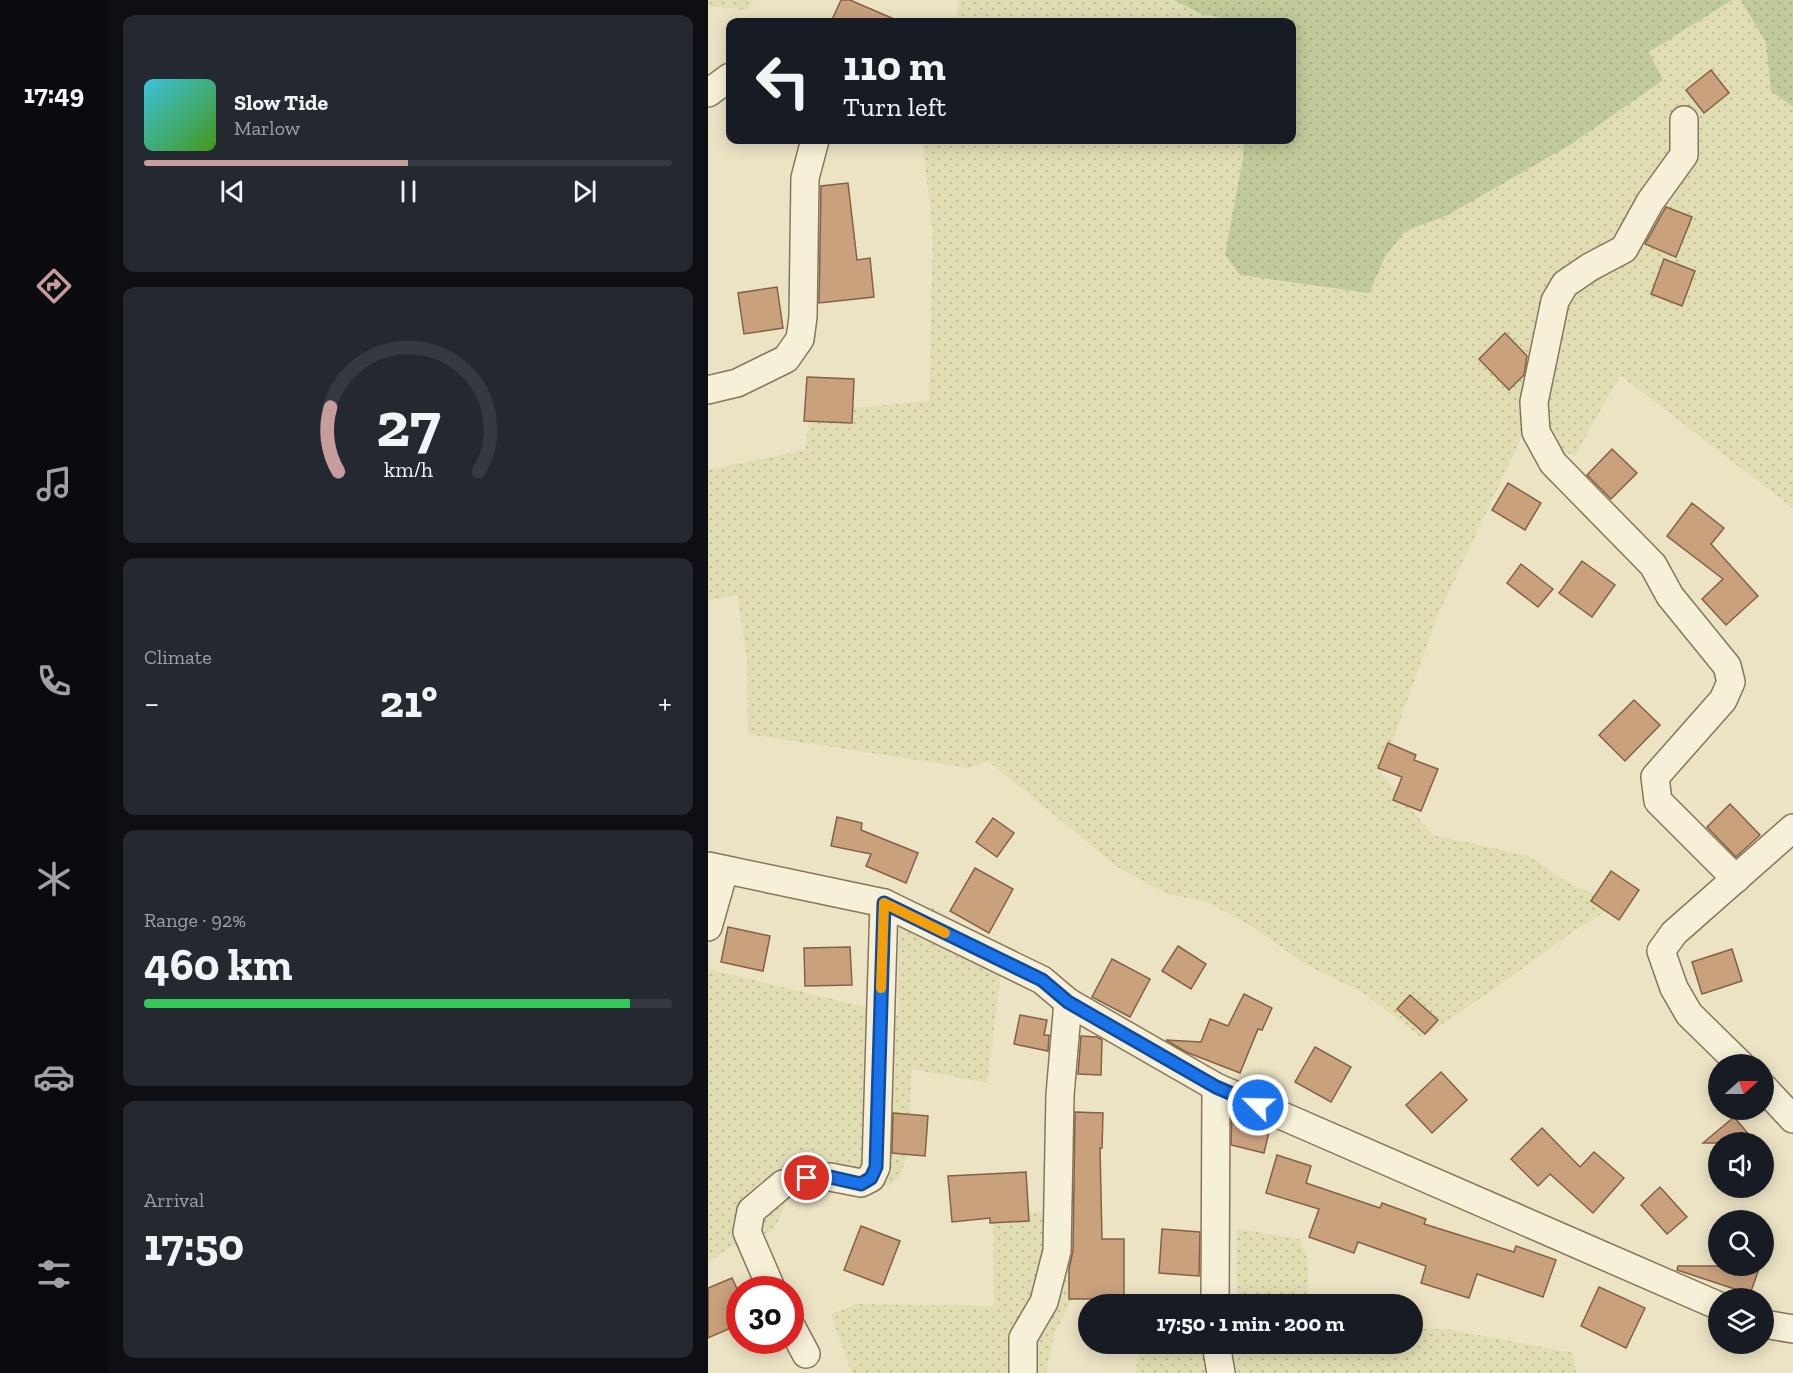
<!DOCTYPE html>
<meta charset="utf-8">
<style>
:root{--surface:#171b24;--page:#242831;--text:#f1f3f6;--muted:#9ea1a6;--line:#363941;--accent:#c79d9c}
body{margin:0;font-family:"Zilla Slab",serif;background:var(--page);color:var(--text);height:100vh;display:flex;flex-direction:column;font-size:22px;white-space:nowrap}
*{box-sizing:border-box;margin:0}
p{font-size:20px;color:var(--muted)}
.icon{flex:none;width:33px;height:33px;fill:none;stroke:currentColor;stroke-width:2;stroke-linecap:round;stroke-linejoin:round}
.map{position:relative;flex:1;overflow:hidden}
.panel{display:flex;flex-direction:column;gap:15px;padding:15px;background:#0d0f14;width:600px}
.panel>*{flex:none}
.banner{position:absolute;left:18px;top:18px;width:570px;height:126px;border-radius:12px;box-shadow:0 3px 15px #0003;background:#171b24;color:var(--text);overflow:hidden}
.needle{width:39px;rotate:69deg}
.buttons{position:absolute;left:1000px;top:1054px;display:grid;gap:12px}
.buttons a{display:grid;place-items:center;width:66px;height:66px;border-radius:50%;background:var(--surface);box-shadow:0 3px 15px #0003;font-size:30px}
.speed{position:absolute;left:18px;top:1276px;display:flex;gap:12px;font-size:30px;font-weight:700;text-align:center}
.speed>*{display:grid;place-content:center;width:78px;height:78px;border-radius:50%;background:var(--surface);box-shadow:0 3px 15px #0003;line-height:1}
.speed .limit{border:9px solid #d22;background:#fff;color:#111}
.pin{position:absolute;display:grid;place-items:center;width:51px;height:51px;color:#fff;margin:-26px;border:3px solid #fff;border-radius:50%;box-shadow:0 2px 6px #0007}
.me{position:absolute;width:66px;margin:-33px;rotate:293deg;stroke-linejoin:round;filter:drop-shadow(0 0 4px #0008)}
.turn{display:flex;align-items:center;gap:21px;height:126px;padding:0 18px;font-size:27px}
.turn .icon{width:78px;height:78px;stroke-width:2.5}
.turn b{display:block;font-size:42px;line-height:51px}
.big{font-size:45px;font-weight:700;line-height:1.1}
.panel .widget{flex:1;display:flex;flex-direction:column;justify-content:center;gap:9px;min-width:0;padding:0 21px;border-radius:12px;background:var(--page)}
.panel .dial{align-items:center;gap:0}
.dial svg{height:156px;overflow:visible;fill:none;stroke:var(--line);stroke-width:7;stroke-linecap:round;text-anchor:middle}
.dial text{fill:var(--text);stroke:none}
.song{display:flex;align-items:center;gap:18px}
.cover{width:72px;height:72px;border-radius:9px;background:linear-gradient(135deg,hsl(190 70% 55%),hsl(100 70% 35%))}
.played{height:6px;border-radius:3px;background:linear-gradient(90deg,var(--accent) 50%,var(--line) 50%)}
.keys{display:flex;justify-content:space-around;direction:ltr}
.heat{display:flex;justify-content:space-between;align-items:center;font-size:33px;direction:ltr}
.charge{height:9px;border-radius:4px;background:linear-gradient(90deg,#34c759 92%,var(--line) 0)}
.trip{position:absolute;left:370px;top:1294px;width:345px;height:60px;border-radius:30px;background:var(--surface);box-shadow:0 3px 15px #0003;font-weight:700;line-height:60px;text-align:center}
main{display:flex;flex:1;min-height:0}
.tab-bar{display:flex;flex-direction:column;width:108px;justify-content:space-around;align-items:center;background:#090b0e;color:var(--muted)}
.tab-bar .icon{width:42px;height:42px}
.tab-bar .on{color:var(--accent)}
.tab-bar b{font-size:27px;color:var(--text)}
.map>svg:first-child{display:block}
.farmland{fill:url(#farmland-dots)}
.grass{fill:url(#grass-dots)}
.building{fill:#c9a17d;stroke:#846143;stroke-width:1.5}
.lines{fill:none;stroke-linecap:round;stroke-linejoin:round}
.minor-casing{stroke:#86755c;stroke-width:30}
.minor{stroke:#f7f0d8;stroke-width:27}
.route-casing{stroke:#114b97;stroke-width:15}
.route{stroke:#1a73e8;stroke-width:10}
.slow{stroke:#f59e0b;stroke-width:10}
</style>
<main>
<nav class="tab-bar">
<b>17:49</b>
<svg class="icon on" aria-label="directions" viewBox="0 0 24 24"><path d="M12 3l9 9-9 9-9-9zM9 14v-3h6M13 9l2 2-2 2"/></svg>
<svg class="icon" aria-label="music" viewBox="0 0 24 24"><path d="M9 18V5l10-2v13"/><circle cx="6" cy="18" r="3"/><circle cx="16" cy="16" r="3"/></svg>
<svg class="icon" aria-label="phone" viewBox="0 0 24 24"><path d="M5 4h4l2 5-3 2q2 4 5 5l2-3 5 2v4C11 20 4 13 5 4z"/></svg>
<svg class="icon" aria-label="climate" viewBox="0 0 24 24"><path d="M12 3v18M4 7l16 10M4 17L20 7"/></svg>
<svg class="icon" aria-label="car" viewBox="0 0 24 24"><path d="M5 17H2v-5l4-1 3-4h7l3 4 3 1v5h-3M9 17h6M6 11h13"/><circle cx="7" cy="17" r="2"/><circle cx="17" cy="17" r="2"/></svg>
<svg class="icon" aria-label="filters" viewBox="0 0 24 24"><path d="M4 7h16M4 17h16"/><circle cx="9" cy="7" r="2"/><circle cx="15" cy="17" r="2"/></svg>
</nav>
<section class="panel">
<div class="widget">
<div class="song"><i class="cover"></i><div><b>Slow Tide</b><p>Marlow</p></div></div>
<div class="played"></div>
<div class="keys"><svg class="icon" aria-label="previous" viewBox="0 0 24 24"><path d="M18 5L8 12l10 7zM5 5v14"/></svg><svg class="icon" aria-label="pause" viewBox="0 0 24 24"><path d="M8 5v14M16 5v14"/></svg><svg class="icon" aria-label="next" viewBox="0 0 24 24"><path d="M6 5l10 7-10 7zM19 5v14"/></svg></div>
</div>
<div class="widget dial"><svg viewBox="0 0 100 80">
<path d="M14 69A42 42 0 1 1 86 69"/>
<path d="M14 69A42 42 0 0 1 10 36" stroke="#c79d9c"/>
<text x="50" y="56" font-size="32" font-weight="700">27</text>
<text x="50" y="72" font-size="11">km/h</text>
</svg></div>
<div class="widget"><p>Climate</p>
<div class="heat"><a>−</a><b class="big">21°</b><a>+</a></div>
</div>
<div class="widget"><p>Range · 92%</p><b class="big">460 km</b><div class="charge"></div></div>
<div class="widget"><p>Arrival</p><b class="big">17:50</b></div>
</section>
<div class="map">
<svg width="1085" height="1373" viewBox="0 0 1085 1373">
<defs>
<pattern id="farmland-dots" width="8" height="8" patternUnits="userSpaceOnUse" patternTransform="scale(1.5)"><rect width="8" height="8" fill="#e1ddb3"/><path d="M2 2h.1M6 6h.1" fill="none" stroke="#c2be9a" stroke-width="1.8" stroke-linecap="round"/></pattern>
<pattern id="grass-dots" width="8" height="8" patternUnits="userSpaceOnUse" patternTransform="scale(1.5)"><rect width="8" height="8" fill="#c1ca99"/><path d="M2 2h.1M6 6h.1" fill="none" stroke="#a6ae83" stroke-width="1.8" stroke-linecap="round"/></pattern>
</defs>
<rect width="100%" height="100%" fill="#ece3c5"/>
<g class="farmland">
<polygon points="0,0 45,0 40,10 0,6"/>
<polygon points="251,0 466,0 493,14 526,20 526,22 245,22 250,10"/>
<polygon points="1024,0 1033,0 1058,43 1063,90 1085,107 1085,508 912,375 867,456 815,434 729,617 673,773 725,835 821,856 862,884 909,904 860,935 786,989 714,1038 657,994 597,964 545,927 501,903 457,893 411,868 280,761 261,768 40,734 39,658 29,595 0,600 0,470 97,450 102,412 221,401 225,232 214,140 536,140 532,275 660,293 677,257 697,231 738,216 955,80 940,52"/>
<polygon points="191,902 225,908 296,948 279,1083 204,1069 199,1156 191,1177 182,1185 100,1187 80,1198 66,1230 22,1247 0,1263 0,969 190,1015"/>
<polygon points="364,1210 376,1218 372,1286 347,1332 338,1373 144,1373 123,1314 149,1304 286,1306 285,1215"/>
<polygon points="529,1229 592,1239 600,1260 600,1305 529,1305"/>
<polygon points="705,1329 739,1329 865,1353 868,1373 428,1373 431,1344 705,1344"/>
</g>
<g class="grass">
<polygon points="466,0 1024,0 941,52 955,80 862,145 738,216 697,231 677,257 661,293 532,275 517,255 535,158 536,140 584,140 584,22 526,22 526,20 493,14"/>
<polygon points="1033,0 1085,0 1085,107 1063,91 1058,43"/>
</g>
<g class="building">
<polygon points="133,0 142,0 193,22 123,22"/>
<polygon points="1003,70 1021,93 996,113 978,90"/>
<polygon points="140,183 149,260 162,258 166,297 111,303 113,186"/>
<polygon points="958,207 984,217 968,257 937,244"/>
<polygon points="956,259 987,271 974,306 943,294"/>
<polygon points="69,287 75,328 36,334 30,293"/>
<polygon points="797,333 819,356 816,375 801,390 771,359"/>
<polygon points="99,377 146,379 144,423 96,421"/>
<polygon points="904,449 929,473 903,499 879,475"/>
<polygon points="800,483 833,503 817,530 784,510"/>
<polygon points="984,503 1016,528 1003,544 1050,596 1018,625 994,599 1015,579 959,536"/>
<polygon points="874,561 907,585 884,617 851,593"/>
<polygon points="813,564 845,589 830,607 799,583"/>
<polygon points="926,700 952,725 917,761 891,735"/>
<polygon points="680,743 708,755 706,760 730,769 713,811 685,800 694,777 670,768"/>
<polygon points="1022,804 1052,835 1028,857 999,827"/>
<polygon points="129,817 154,823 153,830 210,853 198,883 158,866 163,854 123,846"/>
<polygon points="285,818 306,833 289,857 268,842"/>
<polygon points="267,868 305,889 281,933 242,911"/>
<polygon points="903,871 931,890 911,920 883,901"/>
<polygon points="20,927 62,936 55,971 13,962"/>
<polygon points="470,946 498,964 483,989 454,971"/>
<polygon points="142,947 144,985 97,986 96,948"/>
<polygon points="1024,949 1034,981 994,994 984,962"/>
<polygon points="404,959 442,979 422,1017 384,997"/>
<polygon points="536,994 564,1008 554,1030 550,1029 532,1073 478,1052 458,1040 493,1042 502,1019 520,1026"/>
<polygon points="702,995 730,1020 717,1034 689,1009"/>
<polygon points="312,1015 339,1020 336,1035 341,1035 340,1051 306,1044"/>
<polygon points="373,1036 389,1037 394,1040 393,1075 370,1074"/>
<polygon points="607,1047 643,1067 623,1102 587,1082"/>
<polygon points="733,1072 759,1100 724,1133 698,1105"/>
<polygon points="524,1111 562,1128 556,1153 523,1145"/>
<polygon points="367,1112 395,1113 394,1148 392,1148 394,1239 416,1239 416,1299 361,1299 361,1269 365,1251"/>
<polygon points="185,1113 220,1116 217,1156 184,1153"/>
<polygon points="1026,1117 1048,1143 995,1143"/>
<polygon points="834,1128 872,1167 886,1152 916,1178 885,1213 842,1174 830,1186 803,1159"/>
<polygon points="569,1155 603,1166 598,1183 672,1208 674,1203 718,1219 716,1224 806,1252 808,1246 848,1260 835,1297 769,1274 761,1298 713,1283 718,1266 650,1242 646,1253 601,1237 611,1209 558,1193"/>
<polygon points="318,1172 321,1221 282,1223 282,1218 244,1222 240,1176"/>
<polygon points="952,1187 979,1217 959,1234 933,1205"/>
<polygon points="153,1226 192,1241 175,1285 136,1270"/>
<polygon points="454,1229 492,1232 491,1276 451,1273"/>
<polygon points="970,1266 1052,1266 1042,1294 969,1270"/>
<polygon points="24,1278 32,1295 32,1324 0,1338 0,1288"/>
<polygon points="891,1287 937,1308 918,1348 873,1326"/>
</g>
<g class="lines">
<g class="minor-casing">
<g id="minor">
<polyline points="0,93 22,77"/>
<polyline points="976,120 976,155 942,202 916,249 882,267 857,284 847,301 826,402 828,432 845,463 945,565 962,596 1019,666 1023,682 1015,700 947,777 950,801 1028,879"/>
<polyline points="0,390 29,383 78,359 92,339 95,317 97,178 107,140"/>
<polyline points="0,866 176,903 334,980 360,1002 508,1087 1011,1306"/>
<polyline points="0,927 16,871"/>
<polyline points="1033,1065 981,1014 966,988 953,951 966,933 1085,828"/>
<polyline points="1056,1088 1085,1119"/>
<polyline points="64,1290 39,1232 43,1211 75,1184 99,1178 122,1177 153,1183 163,1178 168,1167 176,903"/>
<polyline points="507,1305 508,1087"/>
<polyline points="82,1324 98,1354"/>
<polyline points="1056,1324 1085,1329"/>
<polyline points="508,1344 513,1373"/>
<polyline points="315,1373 315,1338 336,1302 349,1251 352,1095 360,1002"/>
</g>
</g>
<use href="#minor" class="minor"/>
</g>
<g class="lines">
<g class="route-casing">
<polyline id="route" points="99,1178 122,1177 153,1184 163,1178 168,1167 176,903 334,980 360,1002 508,1087 550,1105"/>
</g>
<use href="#route" class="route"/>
<polyline class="slow" points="173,988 176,903 237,933"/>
</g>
</svg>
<div class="buttons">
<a><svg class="needle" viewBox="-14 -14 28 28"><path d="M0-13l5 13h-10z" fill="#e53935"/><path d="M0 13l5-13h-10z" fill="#9ea1a6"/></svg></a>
<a><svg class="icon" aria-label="sound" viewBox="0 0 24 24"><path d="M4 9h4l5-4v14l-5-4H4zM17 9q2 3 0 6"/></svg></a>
<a><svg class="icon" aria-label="search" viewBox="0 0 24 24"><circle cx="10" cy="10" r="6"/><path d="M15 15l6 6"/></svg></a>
<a><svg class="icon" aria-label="layers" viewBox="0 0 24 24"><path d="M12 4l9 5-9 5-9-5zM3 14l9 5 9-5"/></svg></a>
</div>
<div class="speed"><div class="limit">30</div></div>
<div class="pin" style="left:99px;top:1178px;background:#d93025"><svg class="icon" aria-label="arrive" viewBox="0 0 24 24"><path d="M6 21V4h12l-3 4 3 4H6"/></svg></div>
<svg class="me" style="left:550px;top:1105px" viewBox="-20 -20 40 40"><circle r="17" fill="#1a73e8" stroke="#fff" stroke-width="3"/><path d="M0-11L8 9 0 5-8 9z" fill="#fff"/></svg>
<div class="trip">17:50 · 1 min · 200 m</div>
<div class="banner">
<div class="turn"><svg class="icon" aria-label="left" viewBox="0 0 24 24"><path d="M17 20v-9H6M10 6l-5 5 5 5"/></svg><div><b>110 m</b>Turn left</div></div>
</div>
</div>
</main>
